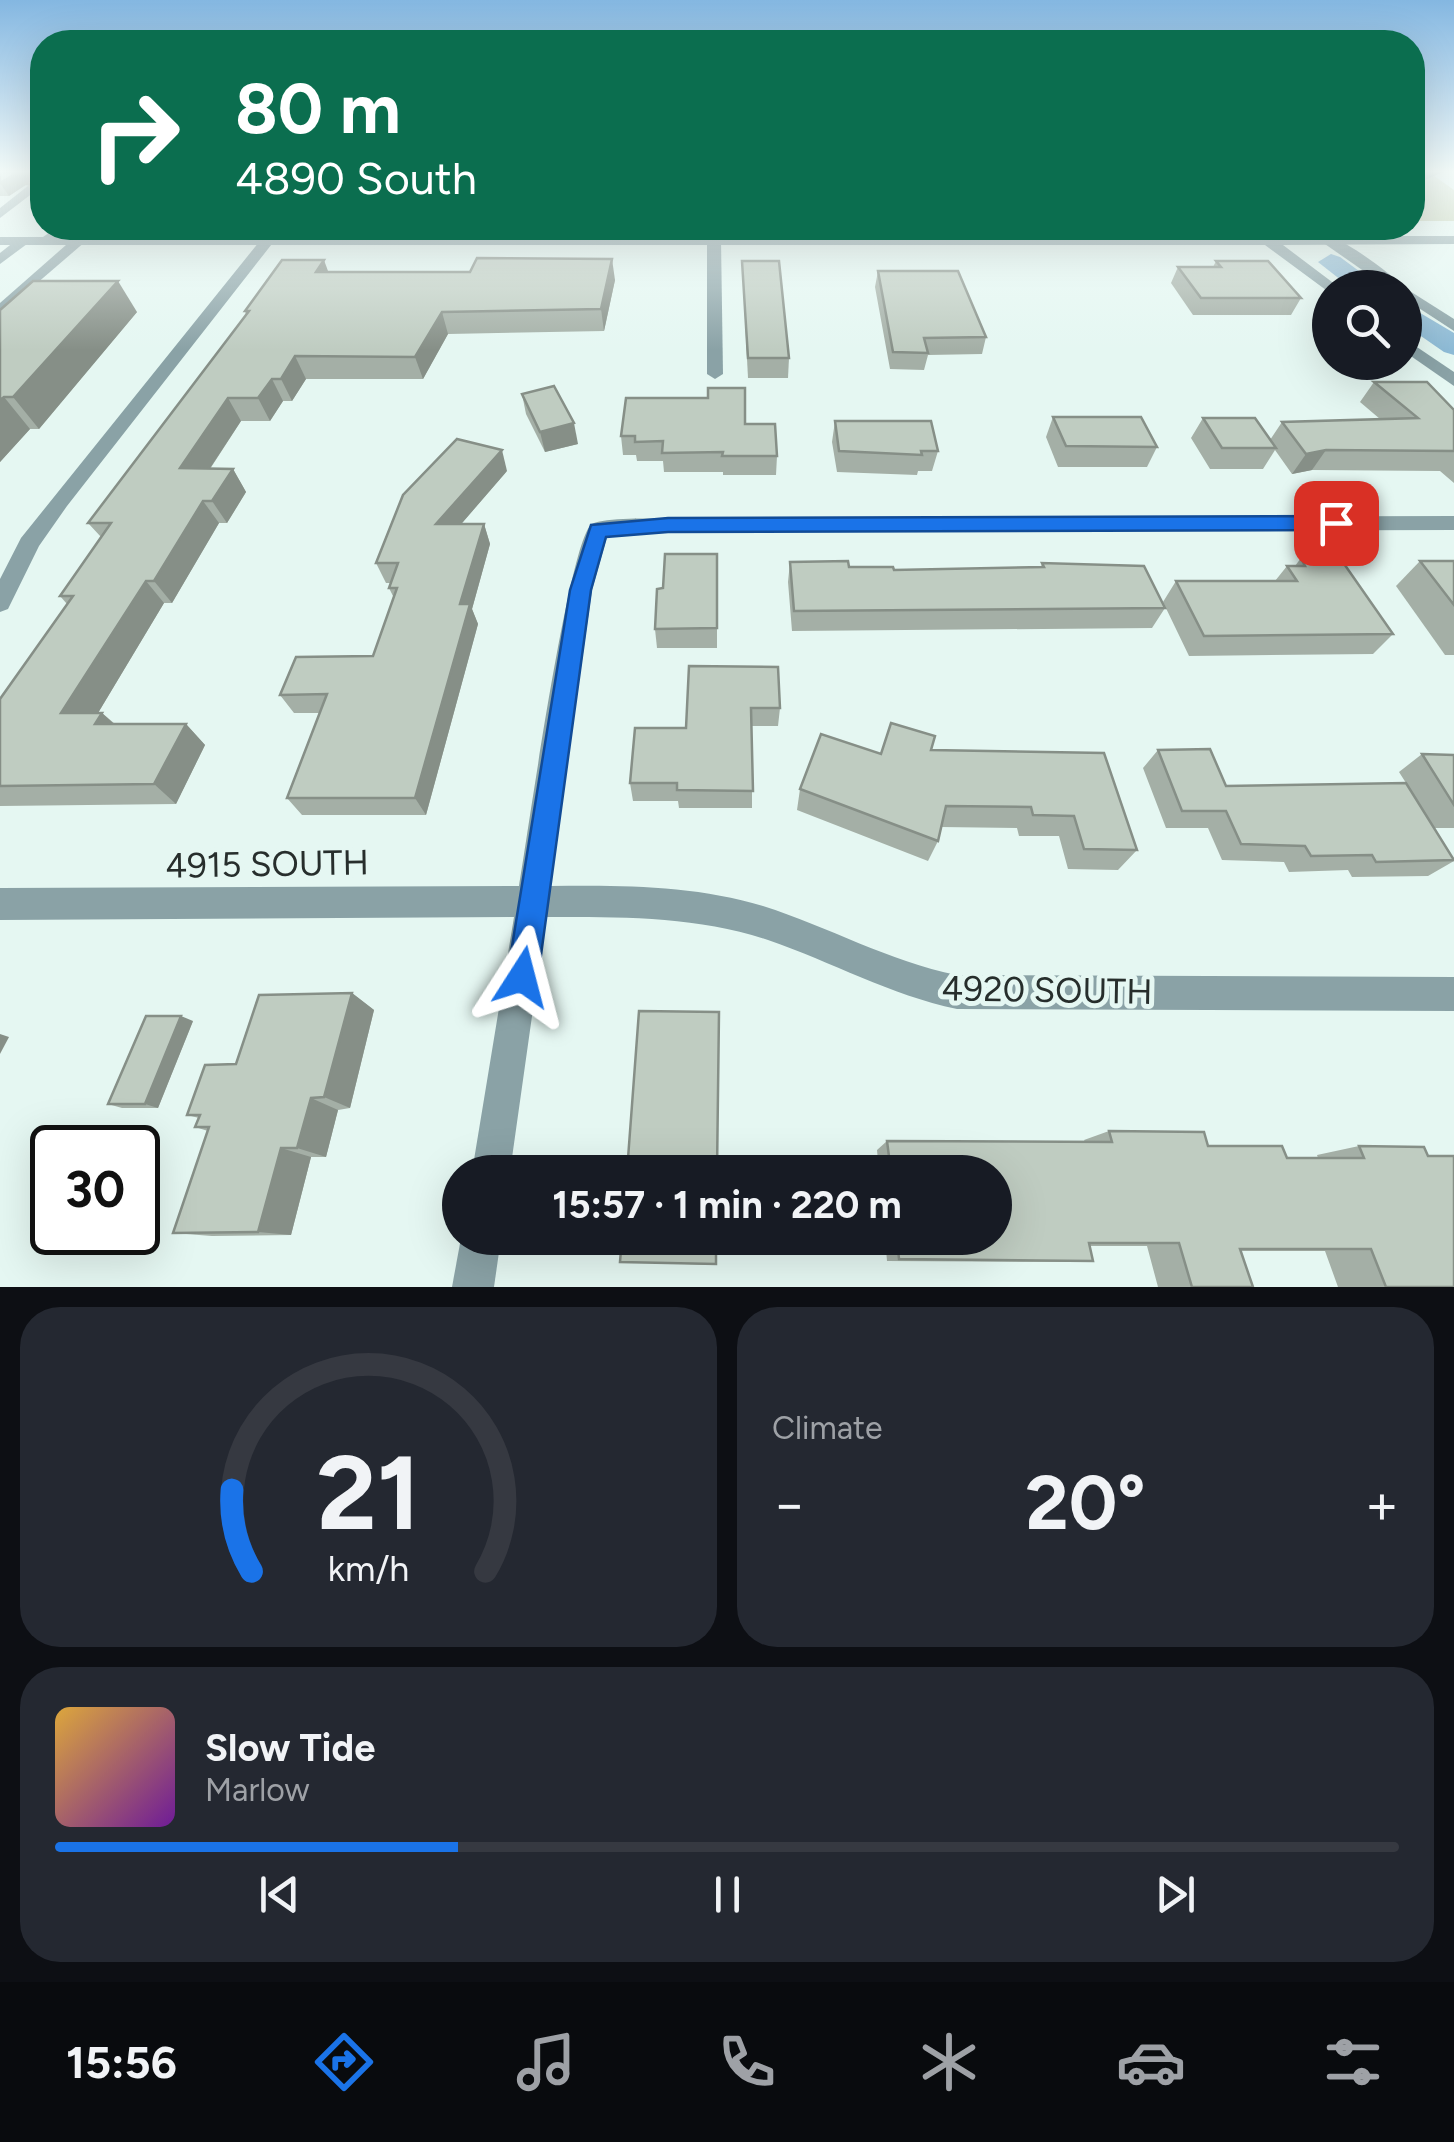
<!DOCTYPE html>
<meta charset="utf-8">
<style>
:root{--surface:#171b24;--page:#242831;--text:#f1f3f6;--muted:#9ea1a6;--line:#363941;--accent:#1a73e8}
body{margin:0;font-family:Figtree,sans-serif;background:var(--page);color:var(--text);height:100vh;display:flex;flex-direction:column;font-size:38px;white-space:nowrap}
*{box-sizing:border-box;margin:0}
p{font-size:32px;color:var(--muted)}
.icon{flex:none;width:55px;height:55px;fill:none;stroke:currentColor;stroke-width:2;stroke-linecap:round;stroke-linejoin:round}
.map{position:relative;height:1287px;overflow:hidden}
.details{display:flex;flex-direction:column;gap:20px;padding:20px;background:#0d0f14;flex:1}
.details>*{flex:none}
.top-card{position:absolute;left:30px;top:30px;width:1395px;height:210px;border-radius:40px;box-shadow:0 10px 40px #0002;background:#0b6e4f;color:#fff;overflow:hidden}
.buttons{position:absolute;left:1312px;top:270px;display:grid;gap:20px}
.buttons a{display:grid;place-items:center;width:110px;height:110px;border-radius:50%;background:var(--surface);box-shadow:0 10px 40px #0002;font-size:50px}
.speed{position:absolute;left:30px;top:1125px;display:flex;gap:20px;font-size:50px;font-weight:700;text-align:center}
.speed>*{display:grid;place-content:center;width:130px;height:130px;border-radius:50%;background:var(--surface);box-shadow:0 10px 40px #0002;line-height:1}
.speed .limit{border:5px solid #111;border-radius:15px;background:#fff;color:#111}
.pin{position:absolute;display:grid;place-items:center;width:85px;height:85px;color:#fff;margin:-42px;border-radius:20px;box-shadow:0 5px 15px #0006}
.me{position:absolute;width:110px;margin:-55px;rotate:9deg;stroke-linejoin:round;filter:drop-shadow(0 0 8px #0008)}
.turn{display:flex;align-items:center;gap:35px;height:210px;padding:0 40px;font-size:45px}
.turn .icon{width:130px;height:130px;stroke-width:2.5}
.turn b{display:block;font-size:70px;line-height:85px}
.big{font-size:75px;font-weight:700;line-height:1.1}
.details .card{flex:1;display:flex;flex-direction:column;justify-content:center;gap:15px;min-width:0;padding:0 35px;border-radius:40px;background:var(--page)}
.details .dial{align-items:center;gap:0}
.dial svg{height:260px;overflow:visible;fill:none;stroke:var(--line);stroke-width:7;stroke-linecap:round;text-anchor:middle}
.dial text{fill:var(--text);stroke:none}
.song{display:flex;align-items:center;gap:30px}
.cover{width:120px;height:120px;border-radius:15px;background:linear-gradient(135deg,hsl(40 70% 55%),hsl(280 70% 35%))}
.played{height:10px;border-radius:5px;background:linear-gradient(90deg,var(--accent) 30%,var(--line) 30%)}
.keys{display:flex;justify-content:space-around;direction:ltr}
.heat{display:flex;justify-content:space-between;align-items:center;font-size:55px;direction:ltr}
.details .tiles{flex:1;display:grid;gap:20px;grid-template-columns:1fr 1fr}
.card:last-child{grid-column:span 2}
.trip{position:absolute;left:442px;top:1155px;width:570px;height:100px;border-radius:50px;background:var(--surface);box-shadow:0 10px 40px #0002;font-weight:700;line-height:100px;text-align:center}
.menu{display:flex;height:160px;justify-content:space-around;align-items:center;background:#090b0e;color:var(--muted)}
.menu .icon{width:70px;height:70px}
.menu .on{color:var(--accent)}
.menu b{font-size:45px;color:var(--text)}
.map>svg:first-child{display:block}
.green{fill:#bdc8a3}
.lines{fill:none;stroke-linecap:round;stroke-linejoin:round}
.canal{fill:#8ebbd6;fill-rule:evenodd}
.service{fill:#8aa2a6;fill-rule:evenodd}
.minor{fill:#8aa2a6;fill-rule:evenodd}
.tertiary{fill:#8aa2a6;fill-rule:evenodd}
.wall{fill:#a4afa6}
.shaded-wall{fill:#868f87}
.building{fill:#bfccc1;stroke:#868f87;stroke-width:2.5}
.route{fill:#1a73e8;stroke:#114b97;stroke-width:2.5}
.labels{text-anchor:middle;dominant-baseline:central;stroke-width:10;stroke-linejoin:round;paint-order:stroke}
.near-street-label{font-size:35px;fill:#272e2c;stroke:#e5f7f2}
</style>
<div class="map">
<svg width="1454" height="1287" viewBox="0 0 1454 1287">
<rect width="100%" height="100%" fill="#e5f7f2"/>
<polygon class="green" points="1412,170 1426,170 1454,190 1454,221 1420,221 1413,216 1413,203 1416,202 1413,199"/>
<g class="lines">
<g class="canal">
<polygon points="1331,254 1340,257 1382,288 1351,288 1318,262"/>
<polygon points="1405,304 1454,333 1454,355 1444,352 1405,325"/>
</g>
<g class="service">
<polygon points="38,178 42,178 42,186 0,218 0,208"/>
<polygon points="56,228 70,228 53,243 43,243 43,237"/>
<path d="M1302,228c26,-2 82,40 103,60h-17z"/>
<polygon points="1346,228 1360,228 1375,240 1363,243"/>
<polygon points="1379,228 1392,228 1406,240 1394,243"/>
<polygon points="714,236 721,240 723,374 715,379 707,374 707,240"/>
<polygon points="19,238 31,241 0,264 0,253"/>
<polygon points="74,238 86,241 0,315 0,303"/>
<polygon points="1405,288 1454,319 1454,331 1405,299"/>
</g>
<g class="minor">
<polygon points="263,237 275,240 67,506 39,546 8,609 0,612 0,579 21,538"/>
<path d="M1454,516v14l-785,2 -62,5 -15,53 -42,296c71,-1 144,-1 213,20 66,21 125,55 194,69l497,2v34l-497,-2c-67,-14 -125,-47 -189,-69 -71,-24 -148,-23 -222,-23l-36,255h-38l42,-255 -514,3v-32l519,-2c8,-46 50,-348 73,-362 13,-7 60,-5 77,-6z"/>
<polygon points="461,1238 501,1238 494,1287 452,1287"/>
</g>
<g class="tertiary">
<polygon points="1268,236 1454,236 1454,244 1283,245 1336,285 1338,288 1330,288 1330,293 1265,245 0,245 0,237"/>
<polygon points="1405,339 1454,372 1454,386 1405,352"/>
</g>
</g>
<g class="wall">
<polygon points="0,170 42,170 42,196 35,196 27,184 9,196 0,196"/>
<polygon points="742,261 789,358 788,378 748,378"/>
<polygon points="1216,261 1301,298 1291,315 1193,315 1171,283 1178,267 1213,267"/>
<polygon points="878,271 986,337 982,354 928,355 924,370 890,369 875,287"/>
<polygon points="329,272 615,280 604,331 448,334 423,379 306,379 292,401 283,401 270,421 241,421 210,469 233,469 246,492 227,523 219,523 172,603 164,603 98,713 102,713 115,724 186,724 205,745 176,804 0,806 0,699 67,604 60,596 101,537 88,523 246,315 245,311"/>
<polygon points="0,310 137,312 39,429 30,429 0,462"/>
<polygon points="1374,382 1454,410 1454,483 1440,471 1312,470 1292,474 1275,450 1263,469 1210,469 1191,438 1203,418 1270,440 1282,422 1380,419 1360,402"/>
<polygon points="522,394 578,444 545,452 526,414"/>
<polygon points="1053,417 1157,447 1147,467 1058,467 1046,437"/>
<polygon points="835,421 938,451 932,471 918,471 917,475 837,472 832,442"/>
<polygon points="745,424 777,456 776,475 723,475 723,472 664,472 663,461 637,461 636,455 623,455 621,436"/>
<polygon points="507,471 461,524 484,524 490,544 472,609 478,624 426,815 302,815 287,798 320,713 294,713 280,695 373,656 394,598 389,588 391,583 386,583 376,563"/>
<polygon points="717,554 717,648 657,648 655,629 663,588"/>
<polygon points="1301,558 1393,634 1373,654 1189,656 1163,602 1176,581 1275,581 1287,566 1295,566"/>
<polygon points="1420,561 1454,561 1454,655 1445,655 1396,586"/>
<polygon points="790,562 894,570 1041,567 1042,563 1165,608 1152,628 792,631 788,582"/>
<polygon points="689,666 780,708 778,726 752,726 752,808 679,808 678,801 633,801 630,783 686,728"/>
<polygon points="931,750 1104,753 1137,850 1118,870 1068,869 1059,836 1019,836 1017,828 941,827 938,841 928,861 797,810 800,789 881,754"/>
<polygon points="1158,750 1226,786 1406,783 1399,772 1422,754 1454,755 1454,828 1434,828 1454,861 1428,876 1352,877 1348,870 1289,872 1284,862 1222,860 1208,828 1166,828 1143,768"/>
<polygon points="352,993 374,1010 350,1108 338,1110 326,1157 311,1157 291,1235 212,1236 173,1233 208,1131 195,1127 199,1118 187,1115 236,1064"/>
<polygon points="193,1021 158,1108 122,1108 108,1104"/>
<polygon points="1109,1131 1287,1158 1318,1158 1317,1155 1359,1146 1454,1287 1338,1287 1325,1251 1241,1251 1253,1287 1158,1287 1147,1246 1090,1246 1093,1261 1067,1262 887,1261 885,1238 995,1238 995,1172 879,1172 877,1150 887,1141 1085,1142 1084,1140"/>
<polygon points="622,1238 717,1238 717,1265 620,1262"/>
</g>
<g class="shaded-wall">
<polygon points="22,170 39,170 42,174 9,196 0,183"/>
<polygon points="1422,170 1447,170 1412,186 1412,174"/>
<polygon points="612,259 615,280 604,331 601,309"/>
<polygon points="324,260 332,282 316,272"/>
<polygon points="118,281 137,312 39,429 13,397"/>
<polygon points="442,312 448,334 423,379 415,357"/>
<polygon points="295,356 306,379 292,401 281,379"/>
<polygon points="272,379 283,401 270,421 258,398"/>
<polygon points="4,397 30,429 0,462 0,400"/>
<polygon points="228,398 241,421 195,491 180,468"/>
<polygon points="574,423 578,444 545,452 540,432"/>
<polygon points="502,450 507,471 444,544 436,524"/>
<polygon points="1326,450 1312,470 1292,474 1306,454"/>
<polygon points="233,469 246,492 227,523 212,501"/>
<polygon points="203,501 219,523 172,603 154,581"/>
<polygon points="484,524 490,544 472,609 478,624 426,815 415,798 460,604"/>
<polygon points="146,581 164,603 86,733 61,713"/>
<polygon points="102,713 125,734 95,724"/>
<polygon points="186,724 205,745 176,804 154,784"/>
<polygon points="352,993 374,1010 350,1108 324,1097"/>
<polygon points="181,1016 193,1021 158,1108 145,1104"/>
<polygon points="0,1034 9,1037 0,1054"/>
<polygon points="311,1098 338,1110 326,1157 297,1148"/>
<polygon points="281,1148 311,1157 291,1235 258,1232"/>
</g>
<g class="building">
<polygon points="0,170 22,170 0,183"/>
<polygon points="37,170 42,170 42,184 26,184 38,173"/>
<polygon points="477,258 612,259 601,309 442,312 415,357 295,356 281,379 272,379 258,398 228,398 180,468 233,469 212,501 203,501 154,581 146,581 61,713 102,713 95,724 186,724 154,784 0,786 0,699 73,596 60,596 111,523 88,523 249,311 245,311 282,260 324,260 316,272 470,272"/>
<polygon points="742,261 779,261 789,358 748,358"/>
<polygon points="1216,261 1268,261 1301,298 1201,298 1178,267 1221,267"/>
<polygon points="878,271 958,271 986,337 924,338 928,353 893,352"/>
<polygon points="33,281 118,281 13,397 4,397 0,400 0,310"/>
<polygon points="1374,382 1427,382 1454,410 1454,451 1326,450 1306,454 1282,422 1418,418"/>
<polygon points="554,386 574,423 540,432 522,394"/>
<polygon points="708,388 745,388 745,424 775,424 777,456 722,456 723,452 662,453 663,441 635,442 635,436 621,436 626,398 708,398"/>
<polygon points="1053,417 1141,417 1157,447 1066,446"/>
<polygon points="1203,418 1255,418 1276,448 1222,448"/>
<polygon points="835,421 931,421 938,451 921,451 922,455 839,451"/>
<polygon points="457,439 502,450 436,524 484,524 460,604 470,604 415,798 287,798 327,694 280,695 296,657 373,656 397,588 389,588 398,563 376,563 403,495"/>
<polygon points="665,554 717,554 717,628 655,629 657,589 663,588"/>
<polygon points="1301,558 1340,558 1393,634 1204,636 1176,581 1297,581 1287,566 1305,566"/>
<polygon points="848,561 849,567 893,567 894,570 1044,567 1042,563 1144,566 1165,608 794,611 790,562"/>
<polygon points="1420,561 1454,561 1454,605"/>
<polygon points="689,666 778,667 780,708 751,708 753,791 677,790 677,783 630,783 635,728 686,728"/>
<polygon points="891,723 935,736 931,750 1104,753 1137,850 1084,849 1074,816 1033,815 1031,807 946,806 938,841 800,789 821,734 881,754"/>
<polygon points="1210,749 1226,786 1406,783 1454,860 1376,862 1372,855 1311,856 1305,846 1241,844 1226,811 1182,811 1158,750"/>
<polygon points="1422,754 1454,755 1454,805"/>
<polygon points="352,993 324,1097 311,1098 297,1148 281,1148 258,1232 173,1233 209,1127 195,1127 200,1115 187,1115 205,1065 236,1064 259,995"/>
<polygon points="639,1011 719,1012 717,1172 627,1172"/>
<polygon points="146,1016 181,1016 145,1104 108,1104"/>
<polygon points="1109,1131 1204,1132 1208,1146 1282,1146 1287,1158 1364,1158 1359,1146 1424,1147 1428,1156 1454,1156 1454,1287 1386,1287 1371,1249 1240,1249 1253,1287 1192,1287 1179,1243 1089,1243 1093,1261 899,1259 897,1238 995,1238 995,1172 891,1172 887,1141 1112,1142"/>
<polygon points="622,1238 716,1238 716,1264 620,1262"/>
</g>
<linearGradient id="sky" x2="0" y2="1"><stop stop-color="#84b7e1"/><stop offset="0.49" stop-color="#f3fbf9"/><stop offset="1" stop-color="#f3fbf9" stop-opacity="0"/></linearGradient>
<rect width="1454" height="350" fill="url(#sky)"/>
<polygon class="route" points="1336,516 1346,523 1336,530 668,532 606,537 591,590 538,977 533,988 522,992 511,988 507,977 570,590 591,525 668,518"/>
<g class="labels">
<g class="near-street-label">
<text transform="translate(267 864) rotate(-1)">4915 SOUTH</text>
<text transform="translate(1047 990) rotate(1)">4920 SOUTH</text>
</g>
</g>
</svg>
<div class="buttons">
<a><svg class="icon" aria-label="search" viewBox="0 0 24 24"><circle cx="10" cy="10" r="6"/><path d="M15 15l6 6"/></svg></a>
</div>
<div class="speed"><div class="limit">30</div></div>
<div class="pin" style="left:1336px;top:523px;background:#d93025"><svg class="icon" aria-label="arrive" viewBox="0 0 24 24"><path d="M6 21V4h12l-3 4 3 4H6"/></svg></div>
<svg class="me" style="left:522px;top:977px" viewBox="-20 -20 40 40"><path d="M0-17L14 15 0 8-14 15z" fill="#1a73e8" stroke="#fff" stroke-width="4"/></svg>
<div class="trip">15:57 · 1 min · 220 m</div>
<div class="top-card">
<div class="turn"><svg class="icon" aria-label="right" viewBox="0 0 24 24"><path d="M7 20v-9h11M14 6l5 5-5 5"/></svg><div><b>80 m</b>4890 South</div></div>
</div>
</div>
<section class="details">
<div class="tiles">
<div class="card dial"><svg viewBox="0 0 100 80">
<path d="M14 69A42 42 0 1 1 86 69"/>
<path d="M14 69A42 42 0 0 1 8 44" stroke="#1a73e8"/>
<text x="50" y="56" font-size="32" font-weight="700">21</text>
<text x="50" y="72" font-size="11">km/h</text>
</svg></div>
<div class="card"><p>Climate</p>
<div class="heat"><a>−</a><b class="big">20°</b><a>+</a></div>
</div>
<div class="card">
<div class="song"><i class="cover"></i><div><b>Slow Tide</b><p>Marlow</p></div></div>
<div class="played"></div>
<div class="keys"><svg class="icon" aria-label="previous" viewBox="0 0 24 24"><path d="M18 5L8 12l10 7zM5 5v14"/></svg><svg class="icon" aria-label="pause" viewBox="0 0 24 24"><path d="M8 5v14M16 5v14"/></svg><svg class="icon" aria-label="next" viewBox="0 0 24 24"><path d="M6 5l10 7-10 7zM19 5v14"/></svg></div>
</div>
</div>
</section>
<nav class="menu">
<b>15:56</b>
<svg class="icon on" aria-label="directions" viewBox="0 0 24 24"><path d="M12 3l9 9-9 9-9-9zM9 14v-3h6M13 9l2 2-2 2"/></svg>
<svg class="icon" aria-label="music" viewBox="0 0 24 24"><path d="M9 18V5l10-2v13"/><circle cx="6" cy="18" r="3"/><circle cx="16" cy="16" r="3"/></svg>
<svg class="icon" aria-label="phone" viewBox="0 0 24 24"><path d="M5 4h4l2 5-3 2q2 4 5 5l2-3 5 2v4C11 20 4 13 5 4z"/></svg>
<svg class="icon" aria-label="climate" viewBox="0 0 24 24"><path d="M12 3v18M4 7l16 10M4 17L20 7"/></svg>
<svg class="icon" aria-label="car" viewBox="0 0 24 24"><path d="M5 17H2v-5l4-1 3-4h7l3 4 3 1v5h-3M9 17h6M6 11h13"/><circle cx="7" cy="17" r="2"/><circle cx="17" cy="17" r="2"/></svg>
<svg class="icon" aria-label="filters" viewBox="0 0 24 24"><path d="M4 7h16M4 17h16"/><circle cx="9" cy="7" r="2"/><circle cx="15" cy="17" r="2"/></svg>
</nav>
